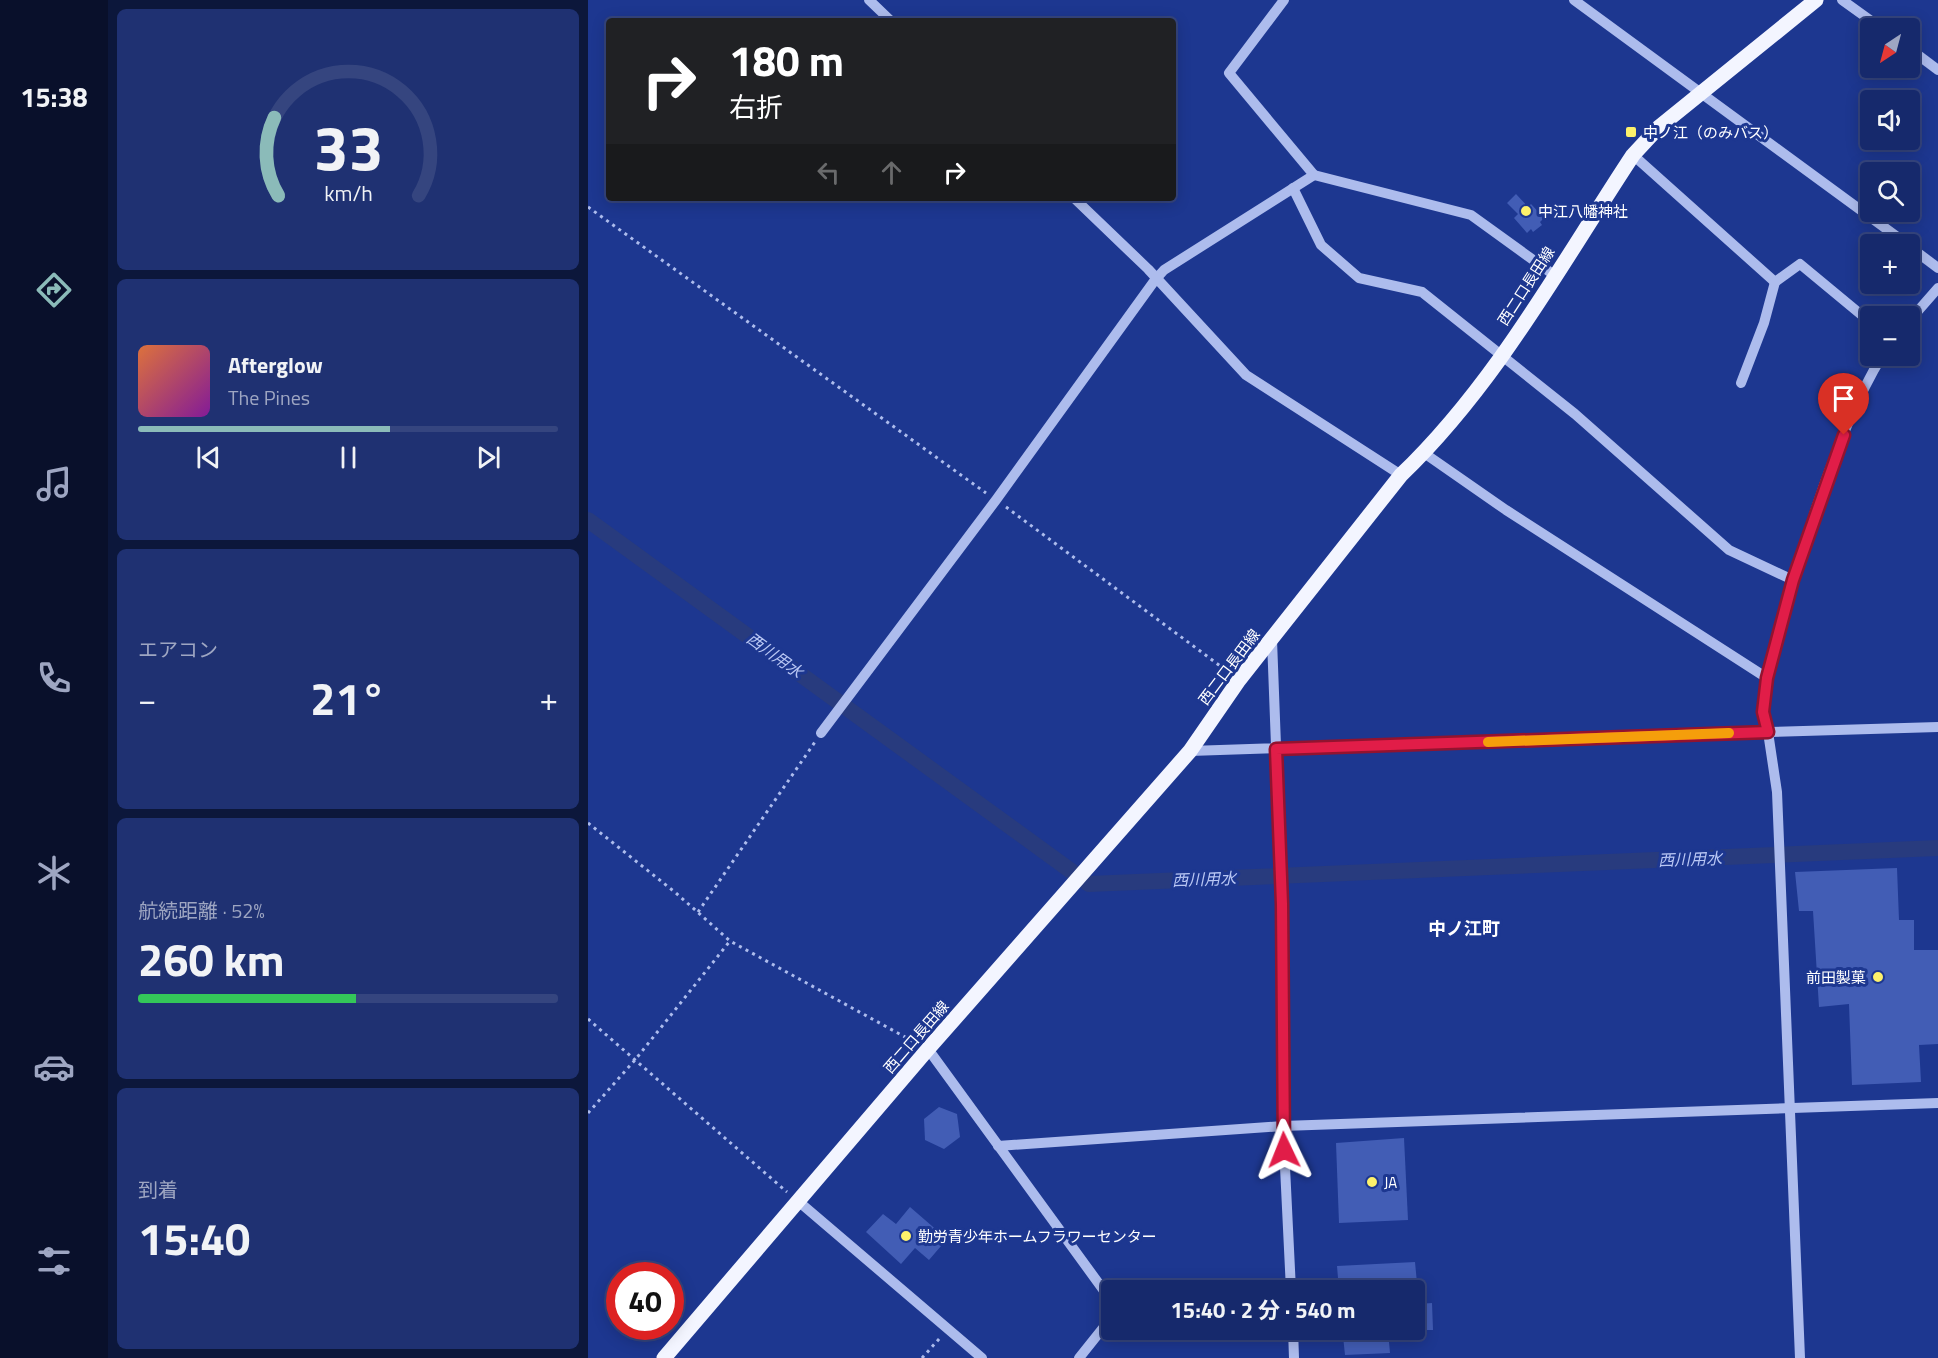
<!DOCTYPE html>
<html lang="ja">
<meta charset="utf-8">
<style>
:root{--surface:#16296c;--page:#1f3172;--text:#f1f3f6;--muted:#9ea6c2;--line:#35457f;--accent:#8bbbb9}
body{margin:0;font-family:"Titillium Web","Noto Sans JP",sans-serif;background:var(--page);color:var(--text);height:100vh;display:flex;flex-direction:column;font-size:22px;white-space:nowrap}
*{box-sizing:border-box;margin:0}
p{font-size:20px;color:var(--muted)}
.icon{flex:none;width:33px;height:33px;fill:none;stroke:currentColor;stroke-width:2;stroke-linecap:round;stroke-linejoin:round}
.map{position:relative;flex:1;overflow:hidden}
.panel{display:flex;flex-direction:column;gap:9px;padding:9px;background:#0c173b;width:480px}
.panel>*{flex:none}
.guide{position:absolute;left:18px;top:18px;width:570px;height:183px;border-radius:6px;box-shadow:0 3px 15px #0003,0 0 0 2px var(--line);background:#202124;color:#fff;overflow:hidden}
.needle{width:39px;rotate:216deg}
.controls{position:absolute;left:1272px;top:18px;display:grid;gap:12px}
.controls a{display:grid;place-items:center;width:60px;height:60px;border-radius:6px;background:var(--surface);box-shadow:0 3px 15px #0003,0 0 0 2px var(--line);font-size:30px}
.speed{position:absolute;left:18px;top:1262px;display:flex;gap:12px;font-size:30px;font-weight:700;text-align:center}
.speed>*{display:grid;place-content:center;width:78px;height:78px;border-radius:50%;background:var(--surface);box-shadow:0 3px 15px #0003,0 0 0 2px var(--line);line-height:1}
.speed .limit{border:9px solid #d22;background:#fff;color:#111}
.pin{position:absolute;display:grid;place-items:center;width:51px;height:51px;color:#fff;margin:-62px -26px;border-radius:50% 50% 50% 0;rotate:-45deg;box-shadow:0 0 6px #0007}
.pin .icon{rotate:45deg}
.me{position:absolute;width:66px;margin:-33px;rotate:358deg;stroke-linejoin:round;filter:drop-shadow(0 0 4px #0008)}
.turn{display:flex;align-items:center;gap:21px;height:126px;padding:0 24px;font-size:27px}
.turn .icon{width:78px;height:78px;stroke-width:2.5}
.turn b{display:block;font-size:42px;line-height:51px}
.lanes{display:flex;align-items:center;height:57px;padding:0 24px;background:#0003;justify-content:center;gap:30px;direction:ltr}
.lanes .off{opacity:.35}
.big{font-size:45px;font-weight:700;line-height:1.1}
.panel .widget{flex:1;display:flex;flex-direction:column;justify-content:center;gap:9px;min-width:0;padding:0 21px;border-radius:9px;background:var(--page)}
.panel .dial{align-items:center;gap:0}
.dial svg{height:156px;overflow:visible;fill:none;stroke:var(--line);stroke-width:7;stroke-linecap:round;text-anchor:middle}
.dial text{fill:var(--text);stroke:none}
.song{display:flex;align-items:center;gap:18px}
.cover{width:72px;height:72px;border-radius:9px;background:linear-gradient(135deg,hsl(20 70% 55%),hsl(290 70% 35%))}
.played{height:6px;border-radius:3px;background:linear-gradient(90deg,var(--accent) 60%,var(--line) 60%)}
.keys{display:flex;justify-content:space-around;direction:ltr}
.heat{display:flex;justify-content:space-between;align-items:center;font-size:33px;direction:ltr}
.charge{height:9px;border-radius:4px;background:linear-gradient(90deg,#34c759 52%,var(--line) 0)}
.trip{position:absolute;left:513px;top:1280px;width:324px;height:60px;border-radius:6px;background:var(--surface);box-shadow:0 3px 15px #0003,0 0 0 2px var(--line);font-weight:700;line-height:60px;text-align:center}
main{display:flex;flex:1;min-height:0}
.dock{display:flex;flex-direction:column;width:108px;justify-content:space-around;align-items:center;background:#09102b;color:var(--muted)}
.dock .icon{width:42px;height:42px}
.dock .active{color:var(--accent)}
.dock b{font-size:27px;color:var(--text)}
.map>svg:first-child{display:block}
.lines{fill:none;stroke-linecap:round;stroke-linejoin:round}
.canal{stroke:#283b7e;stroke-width:16}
.building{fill:#425db5}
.path{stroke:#adbced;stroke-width:3;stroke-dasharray:3 4.5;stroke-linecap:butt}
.minor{stroke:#adbced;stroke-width:10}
.major{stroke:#f3f5ff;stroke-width:15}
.route-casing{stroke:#92132f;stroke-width:15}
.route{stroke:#e11d48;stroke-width:10}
.slow{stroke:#f59e0b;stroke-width:10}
.poi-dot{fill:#fdf16b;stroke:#1d3790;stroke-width:2}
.labels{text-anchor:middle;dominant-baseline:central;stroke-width:6;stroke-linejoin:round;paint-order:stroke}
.poi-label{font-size:15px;fill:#fff;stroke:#1d3790;text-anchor:start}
.street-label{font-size:15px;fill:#fff;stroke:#1d3790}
.water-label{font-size:16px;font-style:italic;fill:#b9c7f4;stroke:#1d3790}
.quarter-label{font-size:18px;font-weight:bold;fill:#fff;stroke:#1d3790}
</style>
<main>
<nav class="dock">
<b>15:38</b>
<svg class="icon active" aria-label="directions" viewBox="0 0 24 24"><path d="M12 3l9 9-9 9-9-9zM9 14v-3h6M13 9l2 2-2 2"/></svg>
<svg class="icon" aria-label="music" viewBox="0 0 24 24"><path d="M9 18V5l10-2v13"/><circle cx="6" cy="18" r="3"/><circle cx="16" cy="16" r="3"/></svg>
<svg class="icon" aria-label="phone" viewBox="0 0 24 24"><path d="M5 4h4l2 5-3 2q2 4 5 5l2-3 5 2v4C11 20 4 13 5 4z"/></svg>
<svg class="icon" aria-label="climate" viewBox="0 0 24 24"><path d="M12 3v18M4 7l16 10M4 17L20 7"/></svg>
<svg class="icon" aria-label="car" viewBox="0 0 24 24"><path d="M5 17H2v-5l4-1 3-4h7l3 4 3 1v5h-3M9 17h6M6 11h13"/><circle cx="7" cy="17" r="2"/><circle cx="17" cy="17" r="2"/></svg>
<svg class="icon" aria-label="filters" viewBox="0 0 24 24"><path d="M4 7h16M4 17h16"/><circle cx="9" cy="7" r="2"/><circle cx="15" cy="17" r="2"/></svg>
</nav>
<section class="panel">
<div class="widget dial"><svg viewBox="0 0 100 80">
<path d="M14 69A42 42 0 1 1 86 69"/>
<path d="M14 69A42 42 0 0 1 12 29" stroke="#8bbbb9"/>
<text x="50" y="56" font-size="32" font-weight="700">33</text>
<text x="50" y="72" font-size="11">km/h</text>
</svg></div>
<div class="widget">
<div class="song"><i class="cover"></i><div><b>Afterglow</b><p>The Pines</p></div></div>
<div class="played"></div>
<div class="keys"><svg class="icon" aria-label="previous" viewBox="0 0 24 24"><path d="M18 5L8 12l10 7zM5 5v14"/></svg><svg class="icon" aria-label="pause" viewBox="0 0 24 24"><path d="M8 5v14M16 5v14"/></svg><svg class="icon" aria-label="next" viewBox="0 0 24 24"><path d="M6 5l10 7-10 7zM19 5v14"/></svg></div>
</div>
<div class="widget"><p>エアコン</p>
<div class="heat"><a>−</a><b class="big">21°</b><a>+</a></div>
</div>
<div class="widget"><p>航続距離 · 52%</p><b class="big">260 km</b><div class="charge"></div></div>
<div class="widget"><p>到着</p><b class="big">15:40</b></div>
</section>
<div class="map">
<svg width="1350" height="1358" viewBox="0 0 1350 1358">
<rect width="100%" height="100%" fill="#1d3790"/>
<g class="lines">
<polyline class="canal" points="0,520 501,884 1350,848"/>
</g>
<g class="building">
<polygon points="928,194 940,207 943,204 956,218 952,222 954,225 945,232 943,229 939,233 926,218 930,214 919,203"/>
<polygon points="1309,868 1311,920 1326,920 1326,950 1350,950 1350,1044 1331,1045 1333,1082 1264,1085 1261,1004 1231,1007 1225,911 1211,911 1207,872"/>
<polygon points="351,1107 369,1114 372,1137 356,1149 337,1140 336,1119"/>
<polygon points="816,1138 820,1220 751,1223 748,1143"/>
<polygon points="322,1207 359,1239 341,1260 327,1248 313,1264 278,1232 295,1214 308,1224"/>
<polygon points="827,1262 831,1304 844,1303 845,1330 826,1330 826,1290 751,1290 749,1266"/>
<polygon points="728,1329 811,1329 811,1331 800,1331 802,1353 757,1355 755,1336 728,1338"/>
</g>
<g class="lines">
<g class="path">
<polyline points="0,207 398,493"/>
<polyline points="418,507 639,671"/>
<polyline points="0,823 88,893 142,941 328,1043"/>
<polyline points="110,912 227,742"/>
<polyline points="0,1019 199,1192"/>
<polyline points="0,1113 47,1060 142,941"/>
<polyline points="334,1358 352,1338"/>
</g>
<g class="minor">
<polyline points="281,0 303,21"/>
<polyline points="986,0 1319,244"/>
<polyline points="1254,0 1293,28"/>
<polyline points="1322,49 1350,70"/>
<polyline points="1045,155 1187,282 1212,264 1282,322"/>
<polyline points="726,175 883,215 966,275"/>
<polyline points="705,188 733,245 771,278 834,292 987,414 1141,550 1205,580"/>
<polyline points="486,198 560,269 658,375 813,475"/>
<polyline points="1322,247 1350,268"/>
<polyline points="1322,320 1350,288"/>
<path d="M1294,356c-43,71 -76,178 -98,260 -7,24 -17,50 -19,75 -2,15 0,27 3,41l170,-5"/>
<polyline points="1153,383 1176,323 1187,282"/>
<polyline points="836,453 918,510 1179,678"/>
<polyline points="684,640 694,904 695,1126 703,1290"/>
<polyline points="233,733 408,500 567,280 576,270 726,175 641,73 696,0"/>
<polyline points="602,751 1180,732 1189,792 1212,1358"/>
<polyline points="340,1049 522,1299 523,1318 491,1358"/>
<polyline points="410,1146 695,1126 1350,1103"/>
<polyline points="210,1201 394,1358"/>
<polyline points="705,1329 706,1358"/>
</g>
<path class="major" d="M76,1358l264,-309 262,-298 49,-71 162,-205c95,-91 160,-211 232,-320l26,-28 157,-127"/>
</g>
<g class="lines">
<g class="route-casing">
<polyline id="route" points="696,1150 694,904 688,749 1180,732 1175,712 1179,678 1205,580 1256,435"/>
</g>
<use href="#route" class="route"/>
<polyline class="slow" points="900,742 1141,733"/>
</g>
<g class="poi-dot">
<rect x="1037" y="126" width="12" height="12" rx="3"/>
<circle cx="938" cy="211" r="6"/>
<circle cx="1290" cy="977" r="6"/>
<circle cx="784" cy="1182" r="6"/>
<circle cx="318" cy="1236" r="6"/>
</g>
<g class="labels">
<g class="poi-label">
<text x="1055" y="132">中ノ江（のみバス）</text>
<text x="950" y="211">中江八幡神社</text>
<text x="1278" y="977" text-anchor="end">前田製菓</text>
<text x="796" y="1182">JA</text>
<text x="330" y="1236">勤労青少年ホームフラワーセンター</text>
</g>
<g class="street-label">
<text transform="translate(938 286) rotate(-57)">西二口長田線</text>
<text transform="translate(641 667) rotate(-53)">西二口長田線</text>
<text transform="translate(328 1037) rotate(-49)">西二口長田線</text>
</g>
<g class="water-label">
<text transform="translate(187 655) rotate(36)">西川用水</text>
<text transform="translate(1102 859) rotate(-2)">西川用水</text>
<text transform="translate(616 879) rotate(-2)">西川用水</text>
</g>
<g class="quarter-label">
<text x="876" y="928">中ノ江町</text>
</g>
</g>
</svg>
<div class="controls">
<a><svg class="needle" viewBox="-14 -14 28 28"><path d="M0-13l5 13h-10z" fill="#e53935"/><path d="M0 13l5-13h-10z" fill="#9ea6c2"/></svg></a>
<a><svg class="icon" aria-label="sound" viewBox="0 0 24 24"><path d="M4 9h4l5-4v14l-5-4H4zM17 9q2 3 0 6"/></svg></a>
<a><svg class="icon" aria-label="search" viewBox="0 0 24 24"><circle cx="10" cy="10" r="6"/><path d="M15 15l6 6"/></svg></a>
<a>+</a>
<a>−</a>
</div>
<div class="speed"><div class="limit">40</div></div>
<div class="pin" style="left:1256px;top:435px;background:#d93025"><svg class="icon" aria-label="arrive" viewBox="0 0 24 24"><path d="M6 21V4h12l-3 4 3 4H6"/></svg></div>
<svg class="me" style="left:696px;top:1150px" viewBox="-20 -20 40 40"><path d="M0-17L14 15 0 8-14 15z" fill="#e11d48" stroke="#fff" stroke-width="4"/></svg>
<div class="trip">15:40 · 2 分 · 540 m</div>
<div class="guide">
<div class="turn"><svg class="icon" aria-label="right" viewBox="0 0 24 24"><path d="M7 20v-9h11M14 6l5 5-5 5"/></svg><div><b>180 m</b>右折</div></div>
<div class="lanes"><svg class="icon off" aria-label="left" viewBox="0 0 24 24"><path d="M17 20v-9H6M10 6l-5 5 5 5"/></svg><svg class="icon off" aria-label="ahead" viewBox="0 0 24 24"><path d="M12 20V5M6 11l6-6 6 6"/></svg><svg class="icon" aria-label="right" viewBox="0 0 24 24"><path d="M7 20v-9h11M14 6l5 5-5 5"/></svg></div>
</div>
</div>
</main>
